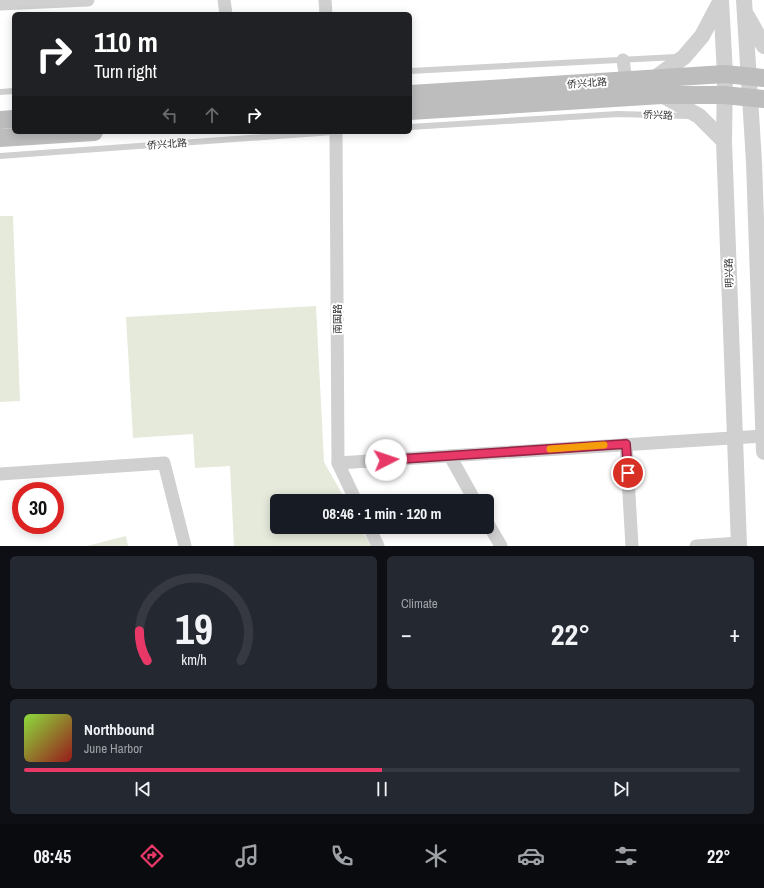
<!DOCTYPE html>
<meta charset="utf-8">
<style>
:root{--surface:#171b24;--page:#242831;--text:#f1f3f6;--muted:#9ea1a6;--line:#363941;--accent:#e73868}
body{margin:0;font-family:"Archivo Narrow","Noto Sans SC",sans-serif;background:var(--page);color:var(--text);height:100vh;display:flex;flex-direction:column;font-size:15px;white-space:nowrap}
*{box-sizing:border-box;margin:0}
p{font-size:13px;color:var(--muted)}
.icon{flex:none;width:22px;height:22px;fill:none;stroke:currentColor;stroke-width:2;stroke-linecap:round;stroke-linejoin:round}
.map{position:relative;height:546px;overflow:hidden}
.drawer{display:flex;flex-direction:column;gap:10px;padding:10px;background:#0d0f14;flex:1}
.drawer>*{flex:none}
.banner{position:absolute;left:12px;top:12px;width:400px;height:122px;border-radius:6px;box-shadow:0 2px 10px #0003;background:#202124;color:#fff;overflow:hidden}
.speed{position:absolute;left:12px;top:482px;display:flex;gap:8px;font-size:20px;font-weight:700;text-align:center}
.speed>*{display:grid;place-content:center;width:52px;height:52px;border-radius:50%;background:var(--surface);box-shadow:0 2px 10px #0003;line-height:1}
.speed .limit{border:6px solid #d22;background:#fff;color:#111}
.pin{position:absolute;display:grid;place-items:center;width:34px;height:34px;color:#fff;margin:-17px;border:2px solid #fff;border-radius:50%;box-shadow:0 1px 4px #0007}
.me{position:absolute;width:44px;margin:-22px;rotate:86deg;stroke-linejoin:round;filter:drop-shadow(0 0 3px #0008)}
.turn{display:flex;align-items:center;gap:14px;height:84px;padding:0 16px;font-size:18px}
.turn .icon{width:52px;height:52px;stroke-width:2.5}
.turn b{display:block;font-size:28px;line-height:34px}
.lanes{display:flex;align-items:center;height:38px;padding:0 16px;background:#0003;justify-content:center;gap:20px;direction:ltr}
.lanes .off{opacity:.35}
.big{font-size:30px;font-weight:800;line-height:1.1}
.drawer .card{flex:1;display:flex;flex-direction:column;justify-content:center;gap:6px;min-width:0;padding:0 14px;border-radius:6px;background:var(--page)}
.drawer .dial{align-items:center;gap:0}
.dial svg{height:104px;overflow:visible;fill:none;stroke:var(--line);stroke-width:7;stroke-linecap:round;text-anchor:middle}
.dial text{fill:var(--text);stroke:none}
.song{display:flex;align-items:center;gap:12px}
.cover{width:48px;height:48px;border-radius:6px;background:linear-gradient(135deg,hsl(90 70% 55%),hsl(0 70% 35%))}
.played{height:4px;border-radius:2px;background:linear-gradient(90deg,var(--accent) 50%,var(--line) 50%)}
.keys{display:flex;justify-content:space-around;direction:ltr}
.heat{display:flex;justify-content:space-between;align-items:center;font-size:22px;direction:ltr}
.drawer .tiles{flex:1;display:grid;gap:10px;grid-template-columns:1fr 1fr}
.card:last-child{grid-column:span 2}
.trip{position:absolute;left:270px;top:494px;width:224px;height:40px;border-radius:6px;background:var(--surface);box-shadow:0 2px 10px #0003;font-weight:800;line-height:40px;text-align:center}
.tabs{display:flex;height:64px;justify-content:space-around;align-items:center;background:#090b0e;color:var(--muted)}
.tabs .icon{width:28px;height:28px}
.tabs .current{color:var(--accent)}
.tabs b{font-size:18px;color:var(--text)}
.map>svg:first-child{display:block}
.green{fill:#e5eadb}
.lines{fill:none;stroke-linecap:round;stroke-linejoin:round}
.service{stroke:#d0d0d0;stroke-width:6}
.minor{stroke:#d0d0d0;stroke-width:13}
.tertiary{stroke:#d0d0d0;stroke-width:16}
.secondary{stroke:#bdbdbd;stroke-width:18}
.route-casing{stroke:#962444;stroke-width:10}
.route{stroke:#e73868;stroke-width:7}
.slow{stroke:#f59e0b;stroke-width:7}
.labels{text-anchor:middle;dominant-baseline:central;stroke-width:4;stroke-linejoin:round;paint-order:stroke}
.street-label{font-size:10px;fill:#333;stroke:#fff}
</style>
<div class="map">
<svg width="764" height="546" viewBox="0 0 764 546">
<rect width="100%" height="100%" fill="#fff"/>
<g class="green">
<polygon points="0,216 13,216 20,401 0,402"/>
<polygon points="316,306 324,462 346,501 277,501 277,527 360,527 371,546 234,546 230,466 195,468 193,434 133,438 126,317"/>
<polygon points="126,536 128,546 87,546"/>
</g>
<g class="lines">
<g class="service">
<polyline points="410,71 676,57"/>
<polyline points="0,92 14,91"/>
<polyline points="410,127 618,114 689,116"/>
<polyline points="0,156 333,132"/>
</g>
<g class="minor">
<polyline points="224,0 226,14"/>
<polyline points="325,0 326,14"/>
<polyline points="0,4 88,0"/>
<polyline points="623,60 626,80"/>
<polyline points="336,132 338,463 356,501"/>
<polyline points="626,444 632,546"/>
<polyline points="450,456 475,501"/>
<polyline points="338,463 763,436"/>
<polyline points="0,474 164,463 185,546"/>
<polyline points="487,522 501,546"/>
<polyline points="369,527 378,546"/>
<polyline points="696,546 739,543"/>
</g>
<g class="tertiary">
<polyline points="721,0 725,74 724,141 739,546"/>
<polyline points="744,0 754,162 764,452"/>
<polyline points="747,16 764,46"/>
<polyline points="655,78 684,57 702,36 721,0"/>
<polyline points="662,95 699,116 724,141"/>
</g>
<g class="secondary">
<polyline points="410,94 725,74 764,78"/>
<polyline points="410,111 662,95 724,95 764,99"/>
<polyline points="0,120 14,119"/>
<polyline points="0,138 94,132"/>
</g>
</g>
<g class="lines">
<g class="route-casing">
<polyline id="route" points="386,460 626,444 628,473"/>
</g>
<use href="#route" class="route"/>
<polyline class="slow" points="550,449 604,445"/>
</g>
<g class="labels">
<g class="street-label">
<text transform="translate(587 83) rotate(-4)">侨兴北路</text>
<text transform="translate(658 115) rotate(2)">侨兴路</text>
<text transform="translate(167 144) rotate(-4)">侨兴北路</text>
<text transform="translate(729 273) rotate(-92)">明兴路</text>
<text transform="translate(337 319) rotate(-90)">南国路</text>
</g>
</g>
</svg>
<div class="speed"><div class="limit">30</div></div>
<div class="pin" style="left:628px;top:473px;background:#d93025"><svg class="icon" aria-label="arrive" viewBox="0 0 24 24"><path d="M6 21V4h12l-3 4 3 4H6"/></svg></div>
<svg class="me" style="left:386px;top:460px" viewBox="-20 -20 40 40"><circle r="19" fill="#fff"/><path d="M0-13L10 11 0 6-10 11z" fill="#e73868"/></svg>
<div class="trip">08:46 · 1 min · 120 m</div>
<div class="banner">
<div class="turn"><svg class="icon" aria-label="right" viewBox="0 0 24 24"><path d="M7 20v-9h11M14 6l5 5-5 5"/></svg><div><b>110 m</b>Turn right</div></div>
<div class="lanes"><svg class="icon off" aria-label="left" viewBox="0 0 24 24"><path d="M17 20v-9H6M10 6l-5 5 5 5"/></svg><svg class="icon off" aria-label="ahead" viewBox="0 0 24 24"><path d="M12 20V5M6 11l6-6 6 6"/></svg><svg class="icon" aria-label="right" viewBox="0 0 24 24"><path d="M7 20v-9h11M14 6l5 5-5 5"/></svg></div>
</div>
</div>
<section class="drawer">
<div class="tiles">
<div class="card dial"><svg viewBox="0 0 100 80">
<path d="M14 69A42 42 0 1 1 86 69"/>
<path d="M14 69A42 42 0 0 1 8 46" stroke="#e73868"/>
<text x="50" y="56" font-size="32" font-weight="700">19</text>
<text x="50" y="72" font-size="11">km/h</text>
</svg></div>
<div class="card"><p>Climate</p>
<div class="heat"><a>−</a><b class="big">22°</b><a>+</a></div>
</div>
<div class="card">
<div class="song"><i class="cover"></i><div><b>Northbound</b><p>June Harbor</p></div></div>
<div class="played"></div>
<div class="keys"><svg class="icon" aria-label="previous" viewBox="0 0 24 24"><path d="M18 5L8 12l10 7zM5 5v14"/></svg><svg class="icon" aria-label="pause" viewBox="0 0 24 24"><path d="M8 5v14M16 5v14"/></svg><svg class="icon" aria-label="next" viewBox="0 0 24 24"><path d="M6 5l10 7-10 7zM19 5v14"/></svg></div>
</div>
</div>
</section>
<nav class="tabs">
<b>08:45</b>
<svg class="icon current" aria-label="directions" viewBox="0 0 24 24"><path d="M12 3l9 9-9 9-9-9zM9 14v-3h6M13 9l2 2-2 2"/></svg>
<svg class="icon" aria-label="music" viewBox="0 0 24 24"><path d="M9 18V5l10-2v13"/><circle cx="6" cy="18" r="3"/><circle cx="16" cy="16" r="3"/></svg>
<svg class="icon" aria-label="phone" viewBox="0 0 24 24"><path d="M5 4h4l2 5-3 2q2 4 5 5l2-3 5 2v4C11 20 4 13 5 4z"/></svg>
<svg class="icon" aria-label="climate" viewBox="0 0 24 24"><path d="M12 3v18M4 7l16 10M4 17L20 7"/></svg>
<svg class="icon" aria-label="car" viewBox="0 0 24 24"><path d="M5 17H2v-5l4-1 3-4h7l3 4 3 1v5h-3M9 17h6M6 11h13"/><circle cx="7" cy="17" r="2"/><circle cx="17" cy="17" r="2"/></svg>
<svg class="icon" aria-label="filters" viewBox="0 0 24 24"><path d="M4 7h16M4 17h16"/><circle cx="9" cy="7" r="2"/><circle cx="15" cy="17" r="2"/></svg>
<b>22°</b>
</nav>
